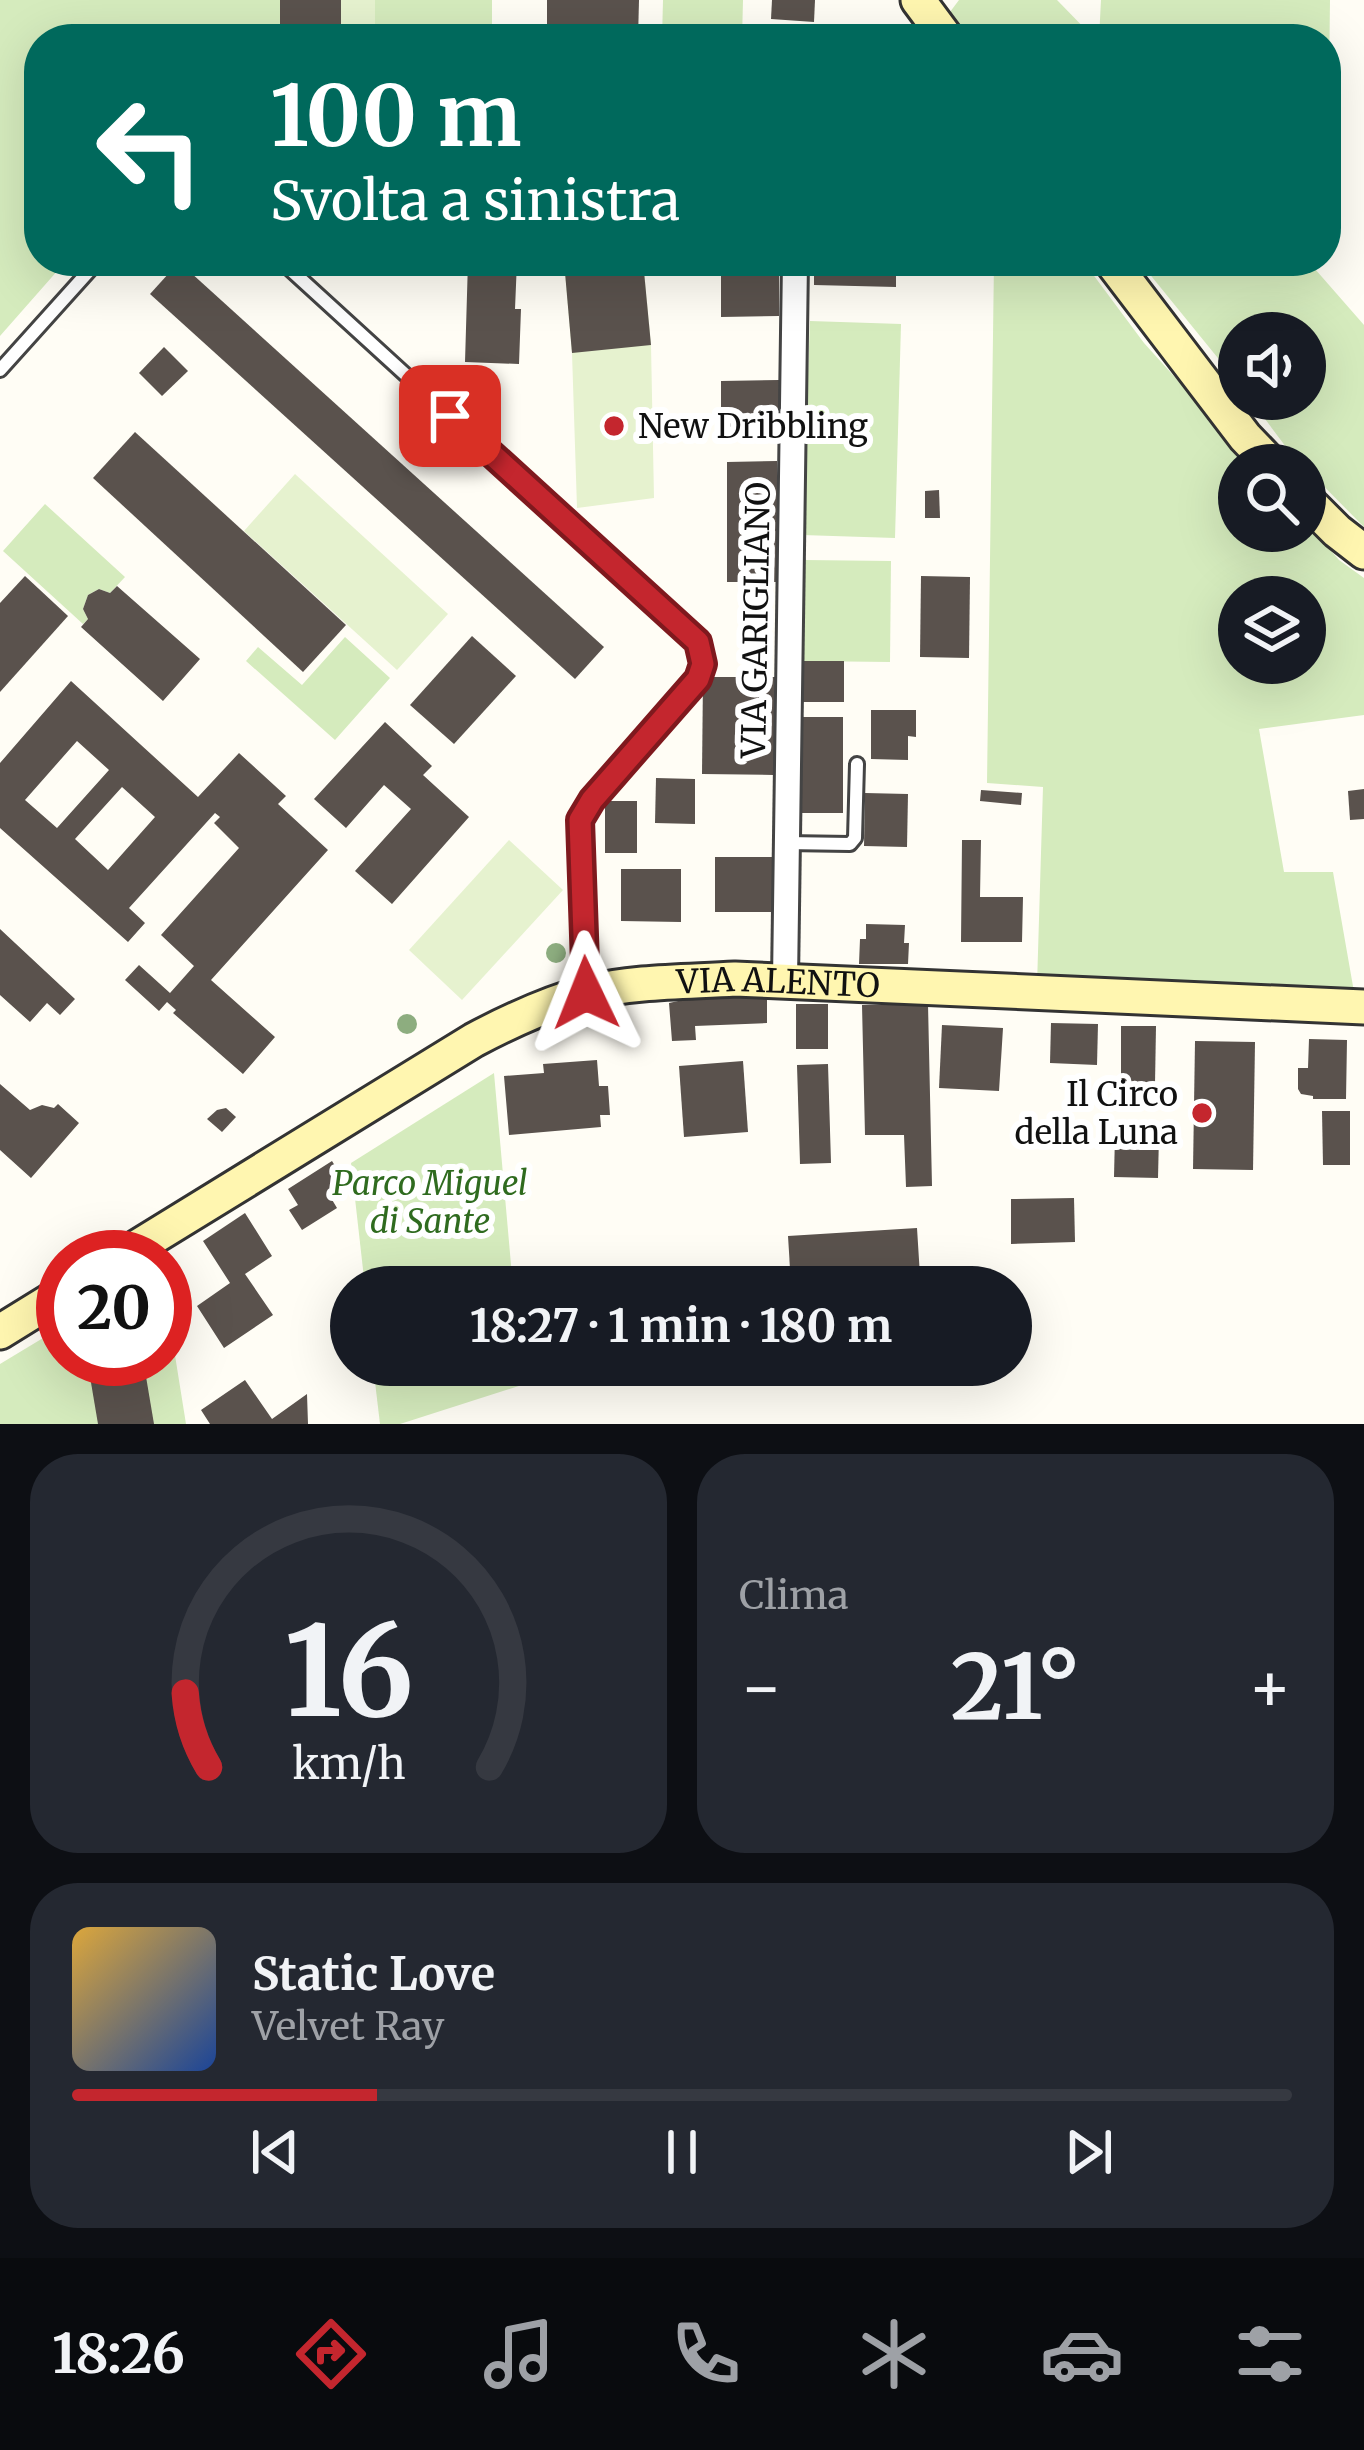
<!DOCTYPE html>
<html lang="it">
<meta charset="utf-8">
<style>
:root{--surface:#171b24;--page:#242831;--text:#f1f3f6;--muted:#9ea1a6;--line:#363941;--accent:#c4262e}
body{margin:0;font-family:Merriweather,serif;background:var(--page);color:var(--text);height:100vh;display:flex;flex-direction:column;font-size:45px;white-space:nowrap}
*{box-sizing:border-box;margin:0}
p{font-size:39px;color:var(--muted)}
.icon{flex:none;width:66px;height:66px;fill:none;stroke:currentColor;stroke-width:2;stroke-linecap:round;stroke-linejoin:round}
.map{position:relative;height:1424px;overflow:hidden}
.panel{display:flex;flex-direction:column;gap:30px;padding:30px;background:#0d0f14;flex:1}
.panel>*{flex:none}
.top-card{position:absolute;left:24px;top:24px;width:1317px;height:252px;border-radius:48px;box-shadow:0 12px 48px #0002;background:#00695c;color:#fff;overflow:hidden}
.buttons{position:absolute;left:1218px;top:312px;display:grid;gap:24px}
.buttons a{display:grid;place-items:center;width:108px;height:108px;border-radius:50%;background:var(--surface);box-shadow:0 12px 48px #0002;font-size:60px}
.speed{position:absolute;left:36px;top:1230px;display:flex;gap:24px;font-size:60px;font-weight:700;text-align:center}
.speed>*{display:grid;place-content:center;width:156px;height:156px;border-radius:50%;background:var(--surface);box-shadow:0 12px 48px #0002;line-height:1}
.speed .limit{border:18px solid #d22;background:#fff;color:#111}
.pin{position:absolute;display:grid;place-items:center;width:102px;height:102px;color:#fff;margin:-51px;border-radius:24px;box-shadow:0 6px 18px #0006}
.me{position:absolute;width:132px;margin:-66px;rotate:358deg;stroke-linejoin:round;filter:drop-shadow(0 0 9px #0008)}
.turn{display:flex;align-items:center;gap:42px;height:252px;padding:0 48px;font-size:54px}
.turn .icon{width:156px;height:156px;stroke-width:2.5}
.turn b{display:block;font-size:84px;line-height:102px}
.big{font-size:90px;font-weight:700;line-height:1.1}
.panel .tile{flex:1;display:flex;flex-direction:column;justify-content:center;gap:18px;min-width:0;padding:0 42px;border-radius:48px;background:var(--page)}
.panel .dial{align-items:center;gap:0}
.dial svg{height:312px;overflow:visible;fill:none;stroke:var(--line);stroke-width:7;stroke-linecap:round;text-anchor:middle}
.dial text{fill:var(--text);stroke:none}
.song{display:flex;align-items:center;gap:36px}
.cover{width:144px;height:144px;border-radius:18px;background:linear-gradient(135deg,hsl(40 70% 55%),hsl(220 70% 35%))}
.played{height:12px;border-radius:6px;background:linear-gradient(90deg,var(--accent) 25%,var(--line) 25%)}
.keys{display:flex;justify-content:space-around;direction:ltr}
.heat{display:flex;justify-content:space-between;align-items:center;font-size:66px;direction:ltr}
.panel .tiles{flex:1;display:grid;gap:30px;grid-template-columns:1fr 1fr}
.tile:last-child{grid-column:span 2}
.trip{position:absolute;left:330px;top:1266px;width:702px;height:120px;border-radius:60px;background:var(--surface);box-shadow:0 12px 48px #0002;font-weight:700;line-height:120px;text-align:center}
.tab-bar{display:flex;height:192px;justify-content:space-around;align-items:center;background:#090b0e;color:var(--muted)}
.tab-bar .icon{width:84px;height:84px}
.tab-bar .active{color:var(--accent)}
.tab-bar b{font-size:54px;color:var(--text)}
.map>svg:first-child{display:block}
.green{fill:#d5ebbd;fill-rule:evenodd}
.pitch{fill:#e6f2cf}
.building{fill:#5a524d;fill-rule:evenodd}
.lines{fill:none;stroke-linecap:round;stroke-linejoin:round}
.lane-casing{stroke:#444;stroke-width:18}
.street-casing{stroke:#444;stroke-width:30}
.secondary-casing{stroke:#333;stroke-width:39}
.lane{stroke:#fff;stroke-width:12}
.street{stroke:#fff;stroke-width:24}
.secondary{stroke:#fff6b0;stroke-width:33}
.tree{fill:#8dad7f}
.route-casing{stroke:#7f191e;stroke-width:30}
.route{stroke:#c4262e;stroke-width:21}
.poi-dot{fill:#c4262e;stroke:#fff;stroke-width:4.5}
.labels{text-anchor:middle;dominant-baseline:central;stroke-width:12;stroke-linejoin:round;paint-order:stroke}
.poi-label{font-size:33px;fill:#111;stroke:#fff;text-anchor:start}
.street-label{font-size:33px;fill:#111;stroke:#fff}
.park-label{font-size:33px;font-style:italic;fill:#2f6b1f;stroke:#fff}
</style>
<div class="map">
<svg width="1364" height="1424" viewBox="0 0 1364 1424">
<rect width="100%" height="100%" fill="#fffdf5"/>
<g class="green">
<polygon points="0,0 280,0 280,39 39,39 39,261 66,261 0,336"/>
<rect x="375" y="0" width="117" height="39"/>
<polygon points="663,0 743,0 742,39 662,39"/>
<polygon points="959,0 1057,0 1095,39 965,39 947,16"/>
<polygon points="1101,0 1330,0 1327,236 1326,39 1099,39"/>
<path d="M994,261h89l61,82 110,122h-15v66h66v-10l34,39 25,18v137l-105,14 25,143h49l21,120 -317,-7 6,-198 -56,-4zM1239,597h66v66h-66z"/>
<polygon points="1139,261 1308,261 1364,325 1364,527 1289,451 1250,399 1305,399 1305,333 1239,333 1239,384"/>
<polygon points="810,321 901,324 895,538 802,535"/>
<polygon points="45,504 125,577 110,593 99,589 88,595 83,609 88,619 83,624 3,551"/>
<polygon points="804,560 891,561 890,662 803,661"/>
<polygon points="345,637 390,678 335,740 246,661 258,647 302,685"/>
<polygon points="494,1073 513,1287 365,1287 351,1163"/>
<polygon points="165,1293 186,1424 0,1424 0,1364 63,1326 63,1359 165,1359"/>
<polygon points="373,1365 520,1365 522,1385 400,1424 380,1424"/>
</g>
<g class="pitch">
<rect x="280" y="0" width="95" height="39"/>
<polygon points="564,261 643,261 651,345 654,498 577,508 572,353"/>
<polygon points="295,474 448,614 397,670 244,531"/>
<polygon points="509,840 563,890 462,1000 409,950"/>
</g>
<g class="building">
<rect x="280" y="0" width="61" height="28"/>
<polygon points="547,0 639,0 638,39 547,39"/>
<polygon points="772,0 815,0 814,22 771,19"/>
<polygon points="468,261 517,261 515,309 521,309 519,364 465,362"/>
<polygon points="564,261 643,261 651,345 572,353"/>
<polygon points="721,261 779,261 779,316 721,317"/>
<polygon points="814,261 896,261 896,287 814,285"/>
<polygon points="179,262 604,647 575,679 150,294"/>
<polygon points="164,347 188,371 162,396 139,373"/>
<polygon points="779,380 779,428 721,428 721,381"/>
<polygon points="135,432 346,625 303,672 93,478"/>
<polygon points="777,461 778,582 727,582 727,462"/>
<polygon points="939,490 940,518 925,518 925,491"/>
<polygon points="25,576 68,616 0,692 0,603"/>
<polygon points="921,576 970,577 969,658 920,657"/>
<polygon points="117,586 200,659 163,701 81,627 88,619 83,609 88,595 99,589 110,593"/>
<polygon points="472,636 516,676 454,744 410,705"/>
<polygon points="803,661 844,661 844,702 802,702"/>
<polygon points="703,677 775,677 774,775 702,774"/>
<path d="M71,681l127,116 41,-44 47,43 -8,8 50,46 -117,130 64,57 -32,37 -70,-61 3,-3 -9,-8 -8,9 -34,-31 14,-15 31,28 24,-27 -33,-31 78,-87 -25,-25 6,-6 -5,-4 -86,95 16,15 -17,19 -128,-114v-65zM77,741l32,29 -52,58 -32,-28zM122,787l33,30 -47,53 -33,-31z"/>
<polygon points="871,710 916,710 916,737 908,736 908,760 871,759"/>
<rect x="802" y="717" width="41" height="96"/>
<polygon points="385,722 432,766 423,775 469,817 392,904 355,871 411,809 384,785 346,828 314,799"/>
<polygon points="656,778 695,779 695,824 655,823"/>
<polygon points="1364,789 1364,819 1350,820 1348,791"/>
<polygon points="981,790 1022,793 1021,805 980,801"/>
<polygon points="865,793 908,794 907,847 864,846"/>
<rect x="605" y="801" width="32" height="52"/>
<polygon points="962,840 981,840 980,897 1023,897 1022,942 961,942"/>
<polygon points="715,857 776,857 777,912 715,912"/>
<polygon points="621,869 681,869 681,922 621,921"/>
<polygon points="866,924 905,925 904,943 909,943 908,964 859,964 860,939 866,939"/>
<polygon points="0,929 75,999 60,1015 47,1003 30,1022 0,995"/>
<polygon points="692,998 767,998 767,1023 695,1026 696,1040 672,1041 669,1003"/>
<rect x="796" y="1004" width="32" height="45"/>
<polygon points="928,1004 932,1186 906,1187 904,1135 865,1135 862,1005"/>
<polygon points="1051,1023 1098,1024 1097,1065 1050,1063"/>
<polygon points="942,1025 1003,1028 999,1091 939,1088"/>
<polygon points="1121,1026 1156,1026 1155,1084 1121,1084"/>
<polygon points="1309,1039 1347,1040 1346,1099 1313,1099 1313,1096 1301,1094 1298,1089 1298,1068 1308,1068"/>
<polygon points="1195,1041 1255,1042 1253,1170 1193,1169"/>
<polygon points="597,1060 599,1086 608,1086 610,1115 600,1115 601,1127 509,1135 504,1076 544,1073 543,1064"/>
<polygon points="743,1061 748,1132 684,1137 679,1066"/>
<polygon points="828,1064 831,1163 800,1164 797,1065"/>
<polygon points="0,1084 30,1110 42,1105 54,1108 58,1104 79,1123 31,1178 0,1150"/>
<polygon points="226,1108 236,1117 222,1132 207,1119 217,1110"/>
<polygon points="1322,1111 1350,1111 1350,1165 1323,1165"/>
<polygon points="1115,1134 1159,1135 1158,1178 1114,1177"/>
<polygon points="332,1161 348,1187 331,1198 337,1208 302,1230 289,1210 298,1205 288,1189"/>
<polygon points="1074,1198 1075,1242 1011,1244 1011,1199"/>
<polygon points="245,1213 272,1256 245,1274 273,1315 224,1348 197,1306 230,1283 203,1241"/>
<polygon points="917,1228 920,1276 791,1285 788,1236"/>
<polygon points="87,1359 143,1359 154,1424 98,1424"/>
<polygon points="245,1380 272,1419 307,1394 308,1424 210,1424 201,1410"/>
</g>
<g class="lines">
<g class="lane-casing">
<g id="lane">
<polyline points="281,261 698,642 703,664 698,679 593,799 580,820 586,992"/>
<polyline points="0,370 98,261"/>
<polyline points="786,843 850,844 855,838 857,764"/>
</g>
</g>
<g class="street-casing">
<polyline id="street" points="785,981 795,261"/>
</g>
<g class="secondary-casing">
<g id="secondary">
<polyline points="918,0 947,39"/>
<polyline points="1111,261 1245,437 1272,465"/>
<polyline points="1305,499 1337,531 1364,552"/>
<path id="s1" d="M121,1257l353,-217c36,-19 72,-36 112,-47 49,-12 100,-11 149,-14l629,28"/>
<polyline points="0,1332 63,1293"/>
</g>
</g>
<use href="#lane" class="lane"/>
<use href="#street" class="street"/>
<use href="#secondary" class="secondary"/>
</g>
<g class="tree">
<circle cx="556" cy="953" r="10"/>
<circle cx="407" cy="1024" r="10"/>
</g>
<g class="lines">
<g class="route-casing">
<polyline id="route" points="450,416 698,642 703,664 698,679 592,800 580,820 586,993"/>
</g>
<use href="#route" class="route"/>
</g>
<g class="poi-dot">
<circle cx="614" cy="426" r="12"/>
<circle cx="1202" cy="1113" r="12"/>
</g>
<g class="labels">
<g class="poi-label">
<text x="638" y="426">New Dribbling</text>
<text x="1178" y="1094" text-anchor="end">Il Circo<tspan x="1178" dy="38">della Luna</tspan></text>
</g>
<g class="street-label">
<text transform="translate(756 620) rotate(-89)">VIA GARIGLIANO</text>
<text stroke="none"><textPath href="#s1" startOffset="729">VIA ALENTO</textPath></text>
</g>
<g class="park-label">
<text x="430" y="1183">Parco Miguel<tspan x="430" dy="38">di Sante</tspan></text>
</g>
</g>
</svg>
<div class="buttons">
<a><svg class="icon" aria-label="sound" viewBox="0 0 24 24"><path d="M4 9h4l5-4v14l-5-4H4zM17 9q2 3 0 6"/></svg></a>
<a><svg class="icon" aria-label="search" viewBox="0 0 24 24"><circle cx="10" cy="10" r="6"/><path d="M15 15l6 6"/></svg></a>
<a><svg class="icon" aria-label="layers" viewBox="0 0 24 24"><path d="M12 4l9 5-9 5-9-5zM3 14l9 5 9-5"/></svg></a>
</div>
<div class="speed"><div class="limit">20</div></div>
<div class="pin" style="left:450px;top:416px;background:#d93025"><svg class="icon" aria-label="arrive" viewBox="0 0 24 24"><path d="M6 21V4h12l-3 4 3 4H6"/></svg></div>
<svg class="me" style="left:586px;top:993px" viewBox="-20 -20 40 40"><path d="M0-17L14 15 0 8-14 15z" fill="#c4262e" stroke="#fff" stroke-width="4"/></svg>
<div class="trip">18:27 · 1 min · 180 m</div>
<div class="top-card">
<div class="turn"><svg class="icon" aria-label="left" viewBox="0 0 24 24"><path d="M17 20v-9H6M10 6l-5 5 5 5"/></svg><div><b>100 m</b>Svolta a sinistra</div></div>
</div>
</div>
<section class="panel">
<div class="tiles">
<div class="tile dial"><svg viewBox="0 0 100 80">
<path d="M14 69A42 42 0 1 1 86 69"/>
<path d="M14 69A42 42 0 0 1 8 50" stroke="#c4262e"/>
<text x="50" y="56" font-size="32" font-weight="700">16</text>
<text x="50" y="72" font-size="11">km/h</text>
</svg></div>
<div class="tile"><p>Clima</p>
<div class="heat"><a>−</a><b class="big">21°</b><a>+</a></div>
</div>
<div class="tile">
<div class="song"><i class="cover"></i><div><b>Static Love</b><p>Velvet Ray</p></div></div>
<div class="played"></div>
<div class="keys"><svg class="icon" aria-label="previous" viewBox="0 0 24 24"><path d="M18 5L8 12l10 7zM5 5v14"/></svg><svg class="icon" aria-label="pause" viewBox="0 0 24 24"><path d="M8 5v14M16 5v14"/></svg><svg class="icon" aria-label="next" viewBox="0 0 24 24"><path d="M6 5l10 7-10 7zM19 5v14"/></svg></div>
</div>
</div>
</section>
<nav class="tab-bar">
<b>18:26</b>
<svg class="icon active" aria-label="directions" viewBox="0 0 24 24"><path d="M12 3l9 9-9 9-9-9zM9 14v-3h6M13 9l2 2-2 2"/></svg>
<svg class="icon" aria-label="music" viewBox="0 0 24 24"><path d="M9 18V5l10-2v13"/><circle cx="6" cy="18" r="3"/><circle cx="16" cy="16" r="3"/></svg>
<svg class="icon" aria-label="phone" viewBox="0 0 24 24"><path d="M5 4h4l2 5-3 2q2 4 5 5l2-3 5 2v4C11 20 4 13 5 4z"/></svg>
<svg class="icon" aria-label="climate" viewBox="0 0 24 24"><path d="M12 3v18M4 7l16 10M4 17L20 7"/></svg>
<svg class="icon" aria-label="car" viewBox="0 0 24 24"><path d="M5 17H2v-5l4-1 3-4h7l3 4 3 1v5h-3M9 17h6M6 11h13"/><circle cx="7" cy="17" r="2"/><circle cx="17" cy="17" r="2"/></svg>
<svg class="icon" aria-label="filters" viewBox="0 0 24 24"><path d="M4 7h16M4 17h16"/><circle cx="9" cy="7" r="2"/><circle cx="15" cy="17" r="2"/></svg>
</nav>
